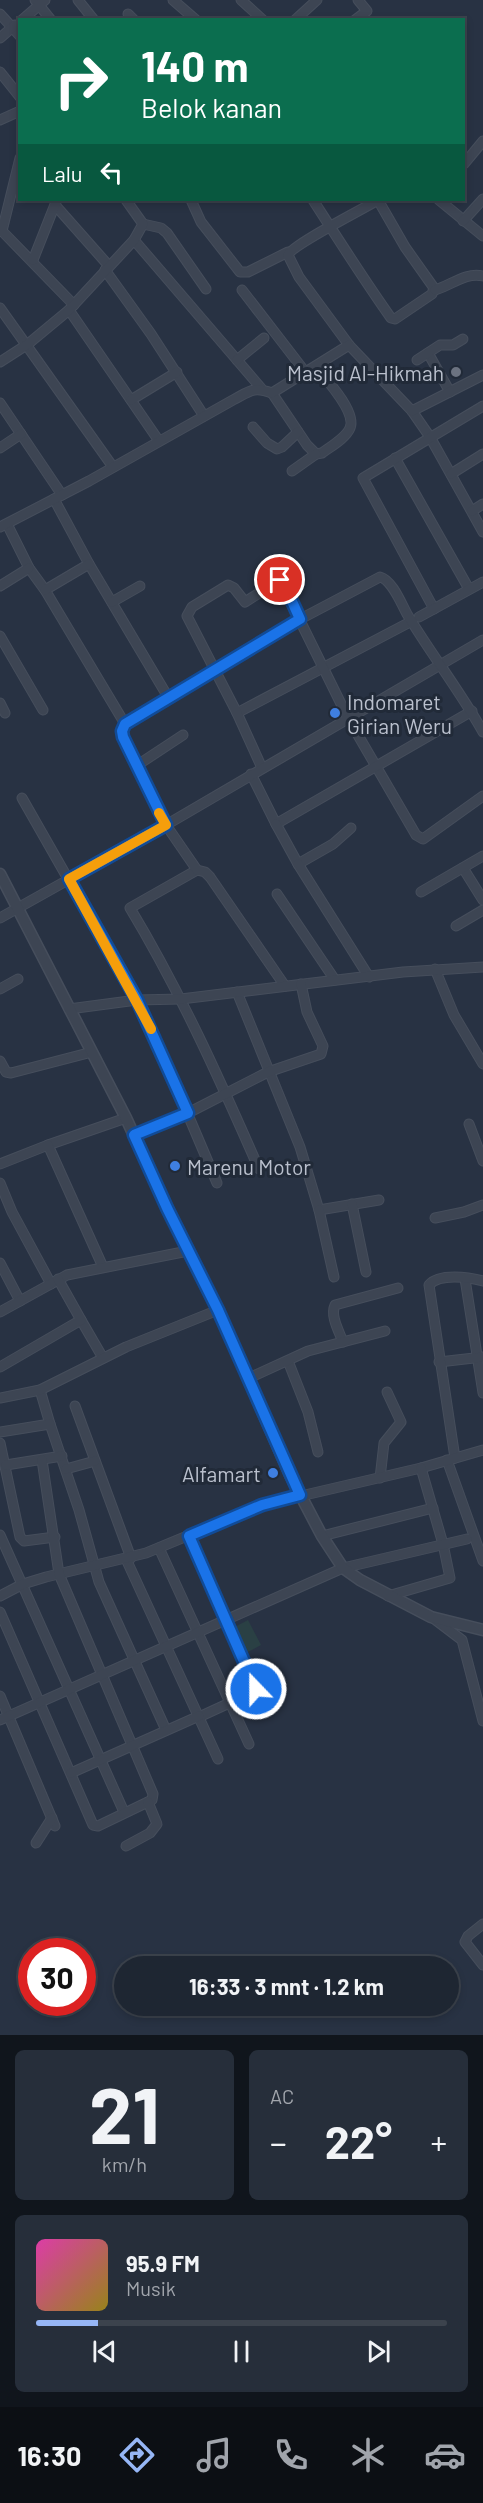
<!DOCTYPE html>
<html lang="id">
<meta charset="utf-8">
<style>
:root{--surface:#1e2632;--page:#262e3a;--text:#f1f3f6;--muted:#a1a5ac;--line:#3c434d;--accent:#96b6f6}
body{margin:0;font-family:Barlow,sans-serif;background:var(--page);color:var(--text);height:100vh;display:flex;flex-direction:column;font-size:22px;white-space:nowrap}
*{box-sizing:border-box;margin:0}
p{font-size:20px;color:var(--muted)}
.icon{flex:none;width:33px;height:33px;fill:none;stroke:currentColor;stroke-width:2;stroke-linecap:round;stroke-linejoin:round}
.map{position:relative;height:2035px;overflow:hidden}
.side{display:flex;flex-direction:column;gap:15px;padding:15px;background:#10151c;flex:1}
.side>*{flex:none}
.hud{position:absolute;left:18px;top:18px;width:447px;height:183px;border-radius:0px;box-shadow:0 3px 9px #0003,0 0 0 2px var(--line);background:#0b6e4f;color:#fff;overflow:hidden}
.speed{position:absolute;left:18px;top:1938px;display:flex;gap:12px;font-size:30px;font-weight:700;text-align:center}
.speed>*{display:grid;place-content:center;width:78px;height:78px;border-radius:50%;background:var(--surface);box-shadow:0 3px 9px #0003,0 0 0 2px var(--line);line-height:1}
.speed .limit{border:9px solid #d22;background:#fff;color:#111}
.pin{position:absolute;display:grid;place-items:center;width:51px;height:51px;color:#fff;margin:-26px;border:3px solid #fff;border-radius:50%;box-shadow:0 2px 6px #0007}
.me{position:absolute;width:66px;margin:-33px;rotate:338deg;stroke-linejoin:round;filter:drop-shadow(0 0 4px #0008)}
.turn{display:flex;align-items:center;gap:21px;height:126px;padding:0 24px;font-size:27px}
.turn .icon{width:78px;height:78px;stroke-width:2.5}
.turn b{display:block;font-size:42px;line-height:51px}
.then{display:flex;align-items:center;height:57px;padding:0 24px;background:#0003;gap:12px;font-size:22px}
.big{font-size:45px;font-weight:700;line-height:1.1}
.side .tile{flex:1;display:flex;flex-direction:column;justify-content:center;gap:9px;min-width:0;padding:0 21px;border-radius:9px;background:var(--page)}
.side .dial{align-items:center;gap:0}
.dial b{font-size:78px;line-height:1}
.song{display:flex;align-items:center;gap:18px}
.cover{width:72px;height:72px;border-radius:9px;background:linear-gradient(135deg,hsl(320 70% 55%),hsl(50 70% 35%))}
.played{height:6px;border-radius:3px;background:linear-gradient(90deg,var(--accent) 15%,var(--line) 15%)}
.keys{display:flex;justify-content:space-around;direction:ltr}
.heat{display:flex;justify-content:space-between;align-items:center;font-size:33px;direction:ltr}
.side .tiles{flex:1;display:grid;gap:15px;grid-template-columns:1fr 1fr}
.tile:last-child{grid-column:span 2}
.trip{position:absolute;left:114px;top:1956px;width:345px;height:60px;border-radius:30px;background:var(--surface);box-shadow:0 3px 9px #0003,0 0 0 2px var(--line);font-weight:700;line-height:60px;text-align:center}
.tabs{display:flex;height:96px;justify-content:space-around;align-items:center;background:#0c0f14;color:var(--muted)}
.tabs .icon{width:42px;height:42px}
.tabs .selected{color:var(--accent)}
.tabs b{font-size:27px;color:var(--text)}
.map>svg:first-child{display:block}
.green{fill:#2a4044}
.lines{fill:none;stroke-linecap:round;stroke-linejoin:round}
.minor-casing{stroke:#464e5c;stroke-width:11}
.tertiary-casing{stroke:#464e5c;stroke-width:13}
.minor{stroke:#3d4553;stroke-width:9}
.tertiary{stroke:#3d4553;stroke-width:10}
.route-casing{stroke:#114b97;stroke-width:15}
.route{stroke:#1a73e8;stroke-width:10}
.slow{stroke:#f59e0b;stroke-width:10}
.worship-dot{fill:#6b7280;stroke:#212a38;stroke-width:2}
.shop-dot{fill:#3f7fe0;stroke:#212a38;stroke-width:2}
.labels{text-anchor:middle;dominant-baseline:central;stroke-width:6;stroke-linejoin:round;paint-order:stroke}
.poi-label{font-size:21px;fill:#bac0cd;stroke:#212a38;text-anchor:end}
</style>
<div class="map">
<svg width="483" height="2035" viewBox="0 0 483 2035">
<rect width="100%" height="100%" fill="#283243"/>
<polygon class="green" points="248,1620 261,1645 244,1654 231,1629"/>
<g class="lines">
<g class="minor-casing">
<g id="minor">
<polyline points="35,0 51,20"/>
<polyline points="78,0 94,20"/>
<polyline points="173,0 196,20"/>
<polyline points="241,0 263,20"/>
<polyline points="0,14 20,36"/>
<polyline points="128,14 134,20"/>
<polyline points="22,20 45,0"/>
<polyline points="295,20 317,0"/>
<polyline points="355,20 367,11 358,0"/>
<polyline points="0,38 15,25"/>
<polyline points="0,72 20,97"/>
<polyline points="0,120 20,111"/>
<polyline points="20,158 2,231 74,305"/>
<polyline points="464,164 483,141"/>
<polyline points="191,200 201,222 240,272 248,272 288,252"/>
<path d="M313,200c25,39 51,80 78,118l4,1 37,-25 2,-6 -29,-41 -27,-47c-15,9 -86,45 -90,55l11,22 50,68"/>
<polyline points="439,200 483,236"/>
<polyline points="55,205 109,266"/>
<polyline points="463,221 483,199"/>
<polyline points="143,224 161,228 167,233 206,289"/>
<polyline points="134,240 261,388"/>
<polyline points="33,260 56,202"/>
<polyline points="105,270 151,334 204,416"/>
<polyline points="242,290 306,373"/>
<path d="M435,290c17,-5 30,-18 48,-14"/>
<polyline points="0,308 113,467"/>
<polyline points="69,310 159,441"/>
<polyline points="428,353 450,392"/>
<polyline points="237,360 264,338"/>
<polyline points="417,360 440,345 453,345 463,339"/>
<polyline points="0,362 28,344 69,310 134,240 143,224 126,200"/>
<path d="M272,393l35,52 9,9 6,-1c8,-6 24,-15 28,-25 7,-16 -24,-49 -34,-61"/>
<polyline points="131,400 177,372"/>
<polyline points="0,403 62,495"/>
<polyline points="412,411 430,437 483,532"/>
<polyline points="253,427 267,443 277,449 282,447 298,432"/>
<polyline points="0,448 21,434"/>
<polyline points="395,458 469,589"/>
<polyline points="292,471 316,454"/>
<polyline points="451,474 483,454"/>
<polyline points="54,499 89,564 168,697"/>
<polyline points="472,511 483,504"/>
<polyline points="7,524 29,568 45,590 125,724"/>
<path d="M0,527l89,-46 144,-81c17,-9 20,-14 39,-7l77,-48 63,66 71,-36"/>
<polyline points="0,586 29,568"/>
<polyline points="45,590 89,564"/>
<polyline points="112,602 140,586"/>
<polyline points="434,609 363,478 483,406"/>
<polyline points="419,617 483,582"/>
<polyline points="0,636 43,710"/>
<polyline points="0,703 5,713"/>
<polyline points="237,713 412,621"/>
<polyline points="136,766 183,735"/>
<polyline points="262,768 237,713 187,616 192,607 228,585 234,588 245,602 280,580 348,718 416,835 423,839 483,796"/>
<polyline points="251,774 276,824 472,711"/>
<polyline points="22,798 137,1000 166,1063 217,1183"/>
<polyline points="276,824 298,864 333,844 351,828"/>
<polyline points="298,864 369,977"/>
<polyline points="463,868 483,900"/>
<path d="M197,870l-67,38c50,83 90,172 129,261"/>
<polyline points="421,892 483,856"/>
<polyline points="277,894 335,980"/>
<polyline points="0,918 166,825 483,640"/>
<polyline points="456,926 483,910"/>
<polyline points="435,969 454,1015 483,1064"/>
<path d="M285,986l-75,-109 -5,-5 -8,-2 -31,-45 -43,-88 -2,-6 4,-7 147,-90 108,-57c12,3 21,26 27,37 24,40 53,77 76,118"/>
<polyline points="0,989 18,979"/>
<polyline points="237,992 300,1147 319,1210 379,1200"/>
<polyline points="69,1009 137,1000 181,999 403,972 483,967"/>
<polyline points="0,1061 6,1072 11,1073 92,1052"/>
<polyline points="469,1124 483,1161"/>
<polyline points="134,1135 188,1113 268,1072 321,1054 323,1046 307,1012 301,984"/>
<polyline points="48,1145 126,1118"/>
<polyline points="0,1164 48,1145 103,1267"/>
<polyline points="0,1183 12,1212 51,1284"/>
<polyline points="352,1204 366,1272"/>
<polyline points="319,1210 334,1277"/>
<polyline points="435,1218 464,1212 483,1205"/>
<polyline points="0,1263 20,1301"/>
<polyline points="465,1279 483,1393"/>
<polyline points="0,1312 67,1275 188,1251"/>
<polyline points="81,1320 103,1358"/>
<path d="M343,1342c-4,-11 -13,-26 -8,-37l63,-17"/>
<polyline points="288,1361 308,1412 318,1452"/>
<polyline points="439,1362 483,1357"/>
<polyline points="0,1367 81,1320 58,1279"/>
<polyline points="249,1378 308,1351 385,1331"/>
<polyline points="40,1390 50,1424"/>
<polyline points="0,1398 40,1390 126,1347 218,1310"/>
<polyline points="75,1406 131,1558"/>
<polyline points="0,1432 50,1424 79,1510 99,1582 166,1730"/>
<polyline points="0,1443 20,1537 24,1541 55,1537"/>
<path d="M455,1458l-26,-173c10,-12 40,-8 54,-4"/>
<polyline points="447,1460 483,1561"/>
<polyline points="6,1465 62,1456"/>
<polyline points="66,1469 95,1461"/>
<polyline points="380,1478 384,1443 401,1422 387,1392"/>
<polyline points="0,1535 124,1812"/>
<polyline points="189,1536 256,1687 249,1694 199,1717"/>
<polyline points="322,1536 433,1508"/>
<polyline points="159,1548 249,1744"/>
<polyline points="126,1559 218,1759"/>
<polyline points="0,1596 23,1584 46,1577 146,1553 262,1505 421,1468 483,1450"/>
<polyline points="388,1596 450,1578 443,1544 421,1468"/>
<polyline points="0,1612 93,1825 98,1826 152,1800 153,1794 59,1574 42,1460"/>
<polyline points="433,1618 462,1640 483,1721"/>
<polyline points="0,1696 55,1826"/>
<polyline points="0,1720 343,1568 467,1539"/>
<polyline points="71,1773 199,1716"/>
<polyline points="36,1843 52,1818"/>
<polyline points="126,1846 150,1833 157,1824 148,1802"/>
<polyline points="483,1924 468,1936 465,1942 483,1965"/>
</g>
</g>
<g class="tertiary-casing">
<polyline id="tertiary" points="0,874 126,1118 167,1208 218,1310 290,1475 322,1536 343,1568 360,1580 431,1617 483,1630"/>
</g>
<use href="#minor" class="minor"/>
<use href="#tertiary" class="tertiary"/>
</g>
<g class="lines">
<g class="route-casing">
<polyline id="route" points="256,1689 189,1536 262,1505 300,1495 218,1310 167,1208 134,1135 188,1113 137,1000 69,879 166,825 123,737 122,731 125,724 300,619 285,586 280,580"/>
</g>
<use href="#route" class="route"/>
<polyline class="slow" points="151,1029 69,879 166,825 159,813"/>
</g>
<circle class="worship-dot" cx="456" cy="372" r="6"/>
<g class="shop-dot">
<circle cx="335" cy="713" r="6"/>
<circle cx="175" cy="1166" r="6"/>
<circle cx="273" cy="1473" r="6"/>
</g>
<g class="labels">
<g class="poi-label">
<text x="444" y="372">Masjid Al-Hikmah</text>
<text x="347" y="701" text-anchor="start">Indomaret<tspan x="347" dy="24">Girian Weru</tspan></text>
<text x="187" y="1166" text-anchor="start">Marenu Motor</text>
<text x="261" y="1473">Alfamart</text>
</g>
</g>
</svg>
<div class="speed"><div class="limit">30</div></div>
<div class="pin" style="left:280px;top:580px;background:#d93025"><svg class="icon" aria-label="arrive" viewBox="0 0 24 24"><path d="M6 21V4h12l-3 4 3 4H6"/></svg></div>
<svg class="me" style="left:256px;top:1689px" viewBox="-20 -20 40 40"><circle r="17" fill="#1a73e8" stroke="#fff" stroke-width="3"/><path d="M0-11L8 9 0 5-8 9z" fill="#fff"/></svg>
<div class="trip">16:33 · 3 mnt · 1.2 km</div>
<div class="hud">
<div class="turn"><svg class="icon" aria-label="right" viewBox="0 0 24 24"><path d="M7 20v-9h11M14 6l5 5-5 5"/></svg><div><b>140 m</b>Belok kanan</div></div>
<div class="then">Lalu<svg class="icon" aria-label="left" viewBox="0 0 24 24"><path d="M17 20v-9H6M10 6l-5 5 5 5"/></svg></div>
</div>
</div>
<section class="side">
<div class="tiles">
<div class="tile dial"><b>21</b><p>km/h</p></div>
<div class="tile"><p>AC</p>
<div class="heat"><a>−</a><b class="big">22°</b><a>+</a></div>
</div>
<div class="tile">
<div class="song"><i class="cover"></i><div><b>95.9 FM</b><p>Musik</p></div></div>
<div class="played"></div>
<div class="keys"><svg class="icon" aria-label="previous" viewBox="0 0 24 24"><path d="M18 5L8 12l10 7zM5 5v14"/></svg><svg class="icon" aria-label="pause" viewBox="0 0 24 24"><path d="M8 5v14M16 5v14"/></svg><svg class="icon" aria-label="next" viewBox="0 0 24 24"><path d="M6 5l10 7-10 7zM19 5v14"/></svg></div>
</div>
</div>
</section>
<nav class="tabs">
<b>16:30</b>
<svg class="icon selected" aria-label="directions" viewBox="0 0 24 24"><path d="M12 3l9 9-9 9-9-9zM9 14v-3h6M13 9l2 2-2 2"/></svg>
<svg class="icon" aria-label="music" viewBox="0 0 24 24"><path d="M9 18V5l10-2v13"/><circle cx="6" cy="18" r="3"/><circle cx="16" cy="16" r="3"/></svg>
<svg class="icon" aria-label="phone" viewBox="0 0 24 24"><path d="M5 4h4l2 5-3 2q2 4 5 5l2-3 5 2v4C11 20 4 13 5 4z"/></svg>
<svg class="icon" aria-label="climate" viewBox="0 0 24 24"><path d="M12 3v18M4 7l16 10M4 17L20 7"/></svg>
<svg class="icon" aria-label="car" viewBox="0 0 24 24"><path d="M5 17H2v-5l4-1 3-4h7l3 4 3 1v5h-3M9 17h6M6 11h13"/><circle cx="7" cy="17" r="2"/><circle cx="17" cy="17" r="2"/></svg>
</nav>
